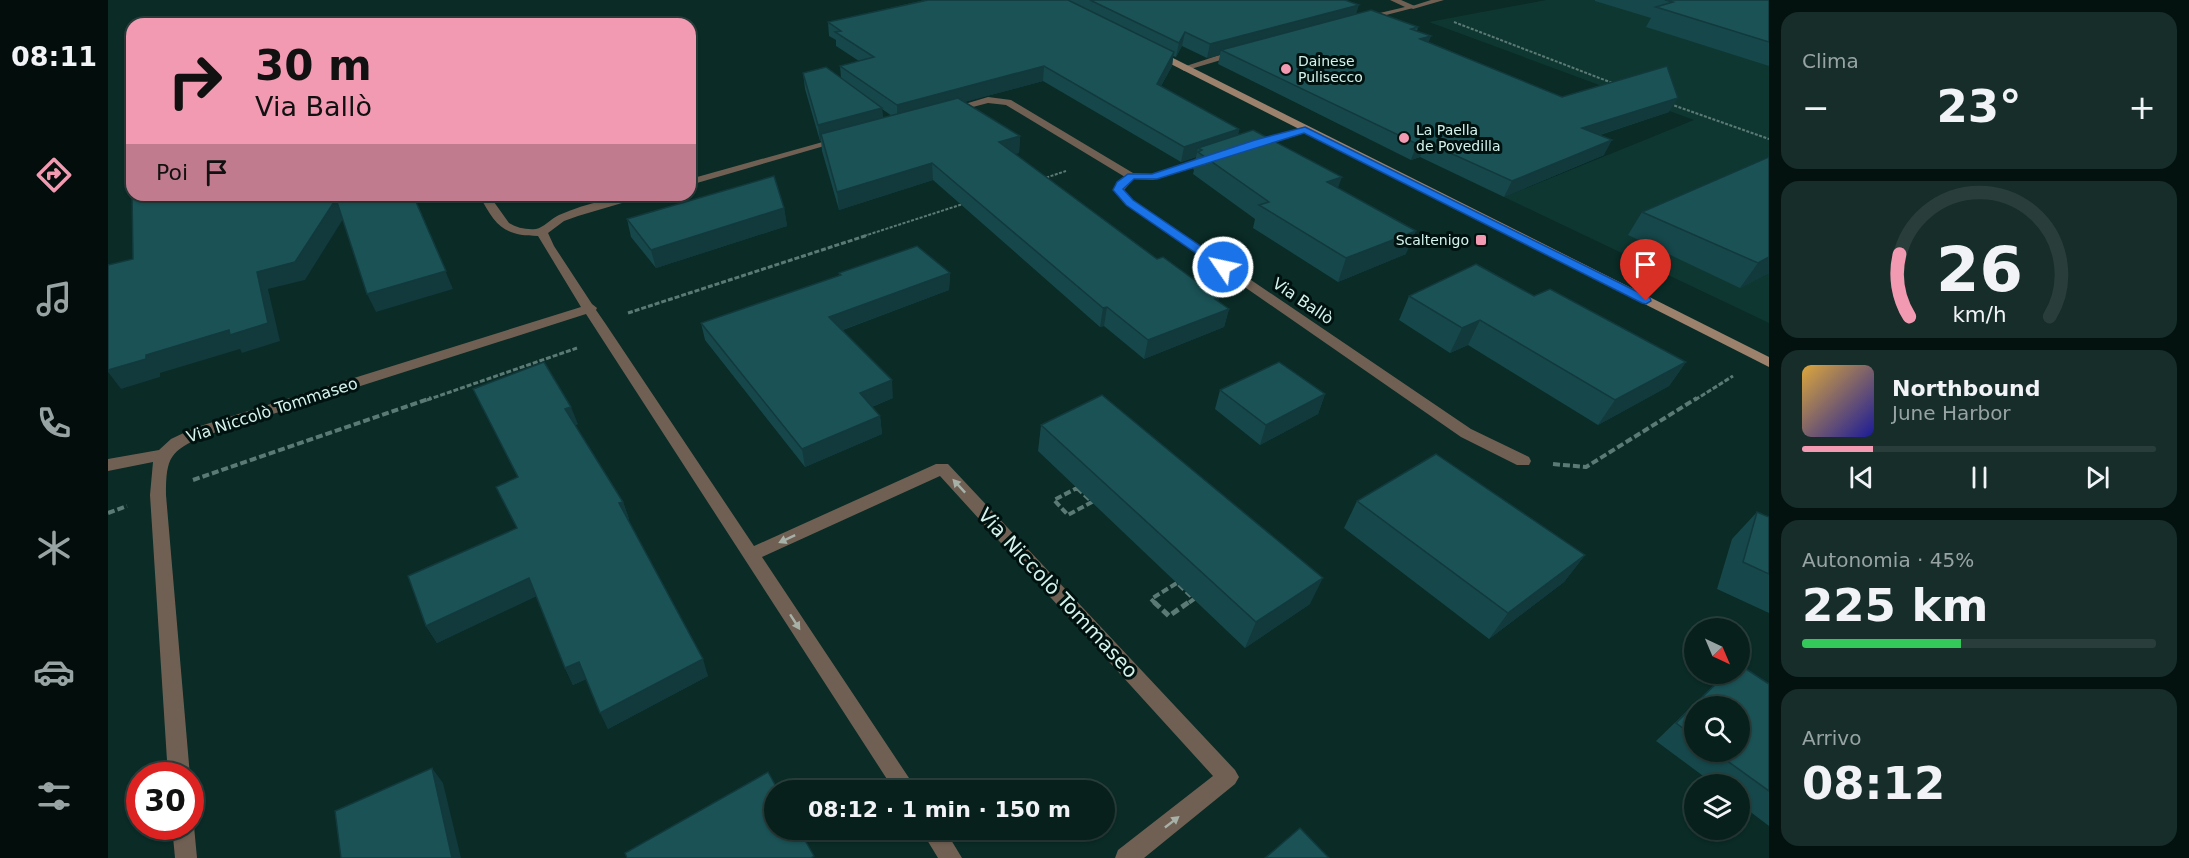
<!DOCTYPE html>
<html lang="it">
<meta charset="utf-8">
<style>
:root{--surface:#08201c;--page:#162d29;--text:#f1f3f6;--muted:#98a3a3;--line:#293e3b;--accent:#f19ab2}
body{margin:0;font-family:"DejaVu Sans",sans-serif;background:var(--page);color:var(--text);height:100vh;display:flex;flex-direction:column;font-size:22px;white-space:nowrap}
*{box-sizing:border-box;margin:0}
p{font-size:20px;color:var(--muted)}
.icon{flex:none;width:33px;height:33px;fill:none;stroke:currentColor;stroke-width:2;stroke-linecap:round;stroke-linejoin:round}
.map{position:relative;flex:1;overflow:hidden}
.side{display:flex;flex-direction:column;gap:12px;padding:12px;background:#04120f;width:420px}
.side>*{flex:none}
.banner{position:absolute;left:18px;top:18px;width:570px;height:183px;border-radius:18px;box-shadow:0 2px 4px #0004,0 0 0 2px var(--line);background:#f19ab2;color:#111;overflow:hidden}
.needle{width:39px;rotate:136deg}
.tools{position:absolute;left:1576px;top:618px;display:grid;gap:12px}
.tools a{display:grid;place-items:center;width:66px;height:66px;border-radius:50%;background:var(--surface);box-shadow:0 2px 4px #0004,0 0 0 2px var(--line);font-size:30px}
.speed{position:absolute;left:18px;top:762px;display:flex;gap:12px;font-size:30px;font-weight:700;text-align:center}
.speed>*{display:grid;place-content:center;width:78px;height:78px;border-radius:50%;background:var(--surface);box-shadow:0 2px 4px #0004,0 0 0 2px var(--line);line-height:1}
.speed .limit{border:9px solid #d22;background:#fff;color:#111}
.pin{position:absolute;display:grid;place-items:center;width:51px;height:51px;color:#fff;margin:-62px -26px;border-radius:50% 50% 50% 0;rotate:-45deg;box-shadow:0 0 6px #0007}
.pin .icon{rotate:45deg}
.me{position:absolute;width:66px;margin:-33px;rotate:304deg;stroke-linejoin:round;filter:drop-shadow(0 0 4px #0008)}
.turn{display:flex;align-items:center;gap:21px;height:126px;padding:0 30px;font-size:27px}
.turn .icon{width:78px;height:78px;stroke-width:2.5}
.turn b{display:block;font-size:42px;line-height:51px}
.then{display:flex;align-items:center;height:57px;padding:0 30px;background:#0003;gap:12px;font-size:22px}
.big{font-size:45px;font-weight:700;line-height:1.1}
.side .widget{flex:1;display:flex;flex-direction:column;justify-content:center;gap:9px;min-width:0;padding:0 21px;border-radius:18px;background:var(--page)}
.side .dial{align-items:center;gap:0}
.dial svg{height:156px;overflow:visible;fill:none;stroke:var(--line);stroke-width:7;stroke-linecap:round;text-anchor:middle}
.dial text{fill:var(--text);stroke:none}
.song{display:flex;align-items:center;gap:18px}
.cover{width:72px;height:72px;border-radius:9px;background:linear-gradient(135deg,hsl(40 70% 55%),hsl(240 70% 35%))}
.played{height:6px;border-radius:3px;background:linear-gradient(90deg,var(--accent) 20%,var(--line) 20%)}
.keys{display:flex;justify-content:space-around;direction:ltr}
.heat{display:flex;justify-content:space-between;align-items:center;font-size:33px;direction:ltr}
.charge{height:9px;border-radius:4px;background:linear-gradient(90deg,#34c759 45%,var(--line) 0)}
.trip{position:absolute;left:656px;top:780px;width:351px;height:60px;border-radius:30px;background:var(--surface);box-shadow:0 2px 4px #0004,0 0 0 2px var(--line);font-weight:700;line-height:60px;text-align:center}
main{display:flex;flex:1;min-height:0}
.dock{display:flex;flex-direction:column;width:108px;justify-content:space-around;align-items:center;background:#030d0b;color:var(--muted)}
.dock .icon{width:42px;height:42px}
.dock .current{color:var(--accent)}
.dock b{font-size:27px;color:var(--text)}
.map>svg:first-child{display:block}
.built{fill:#0f3731}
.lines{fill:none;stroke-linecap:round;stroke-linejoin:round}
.path-far3{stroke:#5b7a75;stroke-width:2;stroke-dasharray:3 1.5;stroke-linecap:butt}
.path-far2{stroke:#5b7a75;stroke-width:3;stroke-dasharray:5 2;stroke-linecap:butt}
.path-far1{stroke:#5b7a75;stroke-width:4;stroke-dasharray:7 3;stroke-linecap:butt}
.path{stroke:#5b7a75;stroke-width:5;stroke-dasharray:8 4;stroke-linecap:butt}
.lane{fill:#706053;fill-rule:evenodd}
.street{fill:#706053;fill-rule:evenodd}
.secondary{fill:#9c826d;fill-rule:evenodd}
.wall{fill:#16474a;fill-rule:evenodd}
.shaded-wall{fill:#12393c}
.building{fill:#1a5256;stroke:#12393c;stroke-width:1.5}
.oneway{fill:#a8b1a7}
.route{fill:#1a73e8;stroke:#114b97;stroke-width:1.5}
.poi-dot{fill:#f19ab2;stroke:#00120f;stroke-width:2}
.labels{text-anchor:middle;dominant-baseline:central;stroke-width:6;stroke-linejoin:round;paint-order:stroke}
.far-poi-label{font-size:14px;fill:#d5f3ec;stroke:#00120f;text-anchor:start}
.street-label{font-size:16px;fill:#d5f3ec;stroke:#00120f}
.near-street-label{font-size:20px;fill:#d5f3ec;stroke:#00120f}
</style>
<main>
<nav class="dock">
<b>08:11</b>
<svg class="icon current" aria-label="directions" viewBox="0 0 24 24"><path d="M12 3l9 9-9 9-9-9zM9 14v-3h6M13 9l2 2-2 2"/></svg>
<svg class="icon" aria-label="music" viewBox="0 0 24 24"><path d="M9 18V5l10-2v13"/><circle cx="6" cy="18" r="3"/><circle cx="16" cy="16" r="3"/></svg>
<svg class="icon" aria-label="phone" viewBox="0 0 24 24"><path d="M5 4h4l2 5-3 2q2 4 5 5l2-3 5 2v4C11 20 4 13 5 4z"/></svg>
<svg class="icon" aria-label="climate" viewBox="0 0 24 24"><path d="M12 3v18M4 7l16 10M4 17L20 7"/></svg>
<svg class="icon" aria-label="car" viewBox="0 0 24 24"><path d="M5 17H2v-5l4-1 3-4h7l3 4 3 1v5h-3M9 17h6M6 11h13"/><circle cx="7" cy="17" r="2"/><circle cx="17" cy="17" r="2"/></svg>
<svg class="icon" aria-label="filters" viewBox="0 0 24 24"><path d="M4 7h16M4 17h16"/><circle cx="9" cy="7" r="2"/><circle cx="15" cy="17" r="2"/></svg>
</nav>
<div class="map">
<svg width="1661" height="858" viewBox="0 0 1661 858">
<rect width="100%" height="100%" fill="#0a2b26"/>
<polygon class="built" points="1438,0 1661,0 1661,323 1396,197 1586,120 1321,22"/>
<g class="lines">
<g class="path-far3">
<polyline points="1346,22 1507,84"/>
<polyline points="1562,104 1661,139"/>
<polyline points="934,179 958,171"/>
<polyline points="756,236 855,204"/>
</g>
<g class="path-far2">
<polyline points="520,313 760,235"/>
<polyline points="319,400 469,348"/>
<polyline points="1587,400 1625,376"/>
</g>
<g class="path-far1">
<polyline points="1445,464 1478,467 1589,398"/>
<polyline points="85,480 323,398"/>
<polygon points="969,488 984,502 960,515 946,500"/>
<polyline points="0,513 19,506"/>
<polyline points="1048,604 1043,599 1069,583 1086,599 1079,604"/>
</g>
<polyline class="path" points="1046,602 1061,616 1081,602"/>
<polygon class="lane" points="1323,0 1336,0 1305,9 1301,7"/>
<g class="street">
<polygon points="1282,0 1293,0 1309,7 1255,21 1255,17 1297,7"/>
<polygon points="1130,49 1134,52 1133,54 1076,71 1072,68"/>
<polygon points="880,97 903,100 1025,173 1044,174 1102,155 1110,155 1110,159 1045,180 1026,179 1016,190 1025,200 1363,429 1421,457 1423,461 1421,465 1409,465 1353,437 1017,204 1005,190 1017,177 898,105 880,103 842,113 837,110"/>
<polygon points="1197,127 1202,130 1200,132 1143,148 1138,145"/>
<polygon points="729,138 737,140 582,185 582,179"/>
<path d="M371,195h10l20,28c8,5 18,7 27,6 7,-1 16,-11 23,-14 28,-12 60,-20 90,-20l-71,21 -14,5 -16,12 6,13 38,58 5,4 -1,2 9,13 149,223 182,-82h12l287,306 4,7 -4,7 -91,74h-29l3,-8 95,-74 -273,-300 -178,81 155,233h-23l-308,-476 -382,122c-34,15 -38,21 -38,59l24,281h-22l-18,-281 3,-33 -45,9v-12l51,-9 12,-11 23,-11 387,-121 -43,-71c-36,0 -43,-12 -59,-41z"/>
<polygon points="82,818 86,826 89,858 67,858 64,826 82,826"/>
<polygon points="813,830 837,830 854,858 830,858"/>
</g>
<polygon class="secondary" points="1045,51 1051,51 1661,357 1661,367 1045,55"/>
</g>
<g class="wall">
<path d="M817,0h420l11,14 62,13 -1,4 12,11 133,55 107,15 -69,23 4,20 -100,42 -84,-40 -9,3 -193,-96 2,-9 -13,3 -25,-12 -6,11 -3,-1 -1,10 -11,20 78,43 -1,6 100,54 68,65 -68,28 -85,-54 2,-9 -62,-45 1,-4 -1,-1 3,-12 -15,5 -138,-81 -79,21 56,34 -1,17 -4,1 142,105 62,39 -1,3 11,8 -5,18 -80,32 -40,-33 -4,1 -167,-147 -94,30 -17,-59 -1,-10h-1l-15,-52 -2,-16 38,5 -1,-12 19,-5 -23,-15v-6l-7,-4 -1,-14zM774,109l10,7 -9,2z"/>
<polygon points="1487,0 1661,0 1661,66 1538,27 1543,18 1487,1"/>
<polygon points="1661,157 1661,273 1632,288 1520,235 1534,212"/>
<polygon points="676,208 679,226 548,268 523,237 519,219"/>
<polygon points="731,273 842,273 841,290 735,330 785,398 764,407 772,416 774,434 697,467 597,340 593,323 731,276"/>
<polygon points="1301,296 1426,296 1578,362 1561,386 1490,425 1360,345 1342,353 1291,320"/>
<polygon points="365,389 470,424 467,425 515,502 521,519 520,520 600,676 500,729 478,679 465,685 457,668 428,596 329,643 318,626 409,529 410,478"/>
<polygon points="1112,390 1217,394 1210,414 1152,445 1107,409"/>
<polygon points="933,425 1202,604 1137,648 930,451"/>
<polygon points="1249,501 1477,555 1456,582 1381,639 1236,528"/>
<polygon points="1649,512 1661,517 1661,613 1609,589 1624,539"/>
<path d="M1617,674l44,10v142l-29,-22v-20h-26l-58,-43zM1587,706l45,46h-45z"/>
</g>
<g class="shaded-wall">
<polygon points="1251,5 1247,18 1113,50 1112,55 1099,58 1102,44"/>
<polygon points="1077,32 1074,46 1068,57 1071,43"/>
<polygon points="1323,36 1318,50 1312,39"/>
<polygon points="1066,52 1064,66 1046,98 1049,84"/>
<polygon points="936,66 935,81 789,120 789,105"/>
<polygon points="1570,98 1561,112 1466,143 1474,128"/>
<polygon points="774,108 775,124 713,134 713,141 712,141 710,125"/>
<polygon points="1131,129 1127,144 1090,148 1088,157 1073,162 1076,147"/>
<polygon points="912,136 911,153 890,159 891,142"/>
<polygon points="1504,140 1496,155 1396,197 1404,181"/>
<polygon points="1318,142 1312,157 1303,160 1309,144"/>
<polygon points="824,163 825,180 731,210 729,192"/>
<polygon points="1234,177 1226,199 1219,182"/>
<polygon points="305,195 345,289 268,312 259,294"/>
<polygon points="228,199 237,216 197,280 160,289 172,341 134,353 132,349 52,373 52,377 13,389 0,372 0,370 38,355 149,272"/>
<polygon points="676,208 679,226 548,268 543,250"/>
<polygon points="1308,231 1298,254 1230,282 1238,258"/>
<polygon points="1661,257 1661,273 1632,288 1650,263"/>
<polygon points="842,273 841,290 723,334 721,317"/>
<polygon points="1111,298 1107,314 1121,309 1116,327 1036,359 1040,340 1107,299"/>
<polygon points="999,307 996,326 992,327 995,308"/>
<polygon points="1372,320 1360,345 1342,353 1354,328"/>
<polygon points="1578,362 1561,386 1490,425 1507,400"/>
<polygon points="784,380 785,398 753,411 752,393"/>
<polygon points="1217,394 1210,414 1152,445 1158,425"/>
<polygon points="463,407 470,424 463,427 457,409"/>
<polygon points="772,416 774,434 697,467 694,449"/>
<polygon points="515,502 521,519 517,521 511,503"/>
<polygon points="1477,555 1456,582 1381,639 1400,613"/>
<polygon points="421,578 429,596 329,643 318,626"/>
<polygon points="1215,578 1202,604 1137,648 1148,622"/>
<polygon points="595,659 600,676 500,729 492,713"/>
<polygon points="471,662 479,679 465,685 457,668"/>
<polygon points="324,768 335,783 353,858 344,858"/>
</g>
<g class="building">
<polygon points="820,0 960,0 1066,52 1049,84 1131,129 1076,147 936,66 789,105 732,66 766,57 727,32 733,31 720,22"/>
<polygon points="982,0 1237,0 1251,5 1102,44 1077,32 1071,43"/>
<polygon points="1557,0 1661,0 1661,42 1548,7 1565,2"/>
<polygon points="1263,10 1310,27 1303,29 1323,36 1312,39 1454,97 1559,66 1570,98 1474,128 1504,140 1404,181 1318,142 1309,144 1113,50"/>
<polygon points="718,67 774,108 710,125 695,73"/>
<polygon points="24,88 24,138 21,89"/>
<polygon points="850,98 912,136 891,142 1049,259 1055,257 1111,298 1107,299 1121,309 1040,340 999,307 995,308 824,163 729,192 713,134"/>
<polygon points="1145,130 1234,177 1219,182 1308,231 1238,258 1151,205 1161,202 1090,152 1094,150 1090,148"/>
<polygon points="1661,157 1661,257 1650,263 1534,212"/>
<polygon points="666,176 676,208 543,250 519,219"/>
<polygon points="24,195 305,195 338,271 259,294 228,199 187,262 149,272 160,323 122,335 121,330 38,355 38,359 0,370 0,265 25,259"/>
<polygon points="809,246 842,273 721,317 784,380 752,393 772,416 694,449 593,323 733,275 731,273"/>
<polygon points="1368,264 1426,296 1442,289 1578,362 1507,400 1372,320 1354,328 1301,296"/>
<polygon points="436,362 463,407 457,409 515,502 511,503 595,659 492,713 471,662 457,668 421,578 318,626 300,576 409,528 388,487 410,477 365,389"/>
<polygon points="1171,362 1217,394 1158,425 1112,390"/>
<polygon points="994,395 1215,578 1148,622 933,425"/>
<polygon points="1328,454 1477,555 1400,613 1249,501"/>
<polygon points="1649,512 1661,517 1661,574 1635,562"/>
<polygon points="1632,665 1661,684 1661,791 1607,752 1632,752 1632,706 1587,706 1587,737 1568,723 1618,674 1632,674"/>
<polygon points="324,768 344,858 233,858 227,811"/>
<polygon points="660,772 670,790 666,790 666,830 691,830 706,856 703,858 519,858 517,853"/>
<polygon points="1192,828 1221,858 1157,858"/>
</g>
<defs><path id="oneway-solid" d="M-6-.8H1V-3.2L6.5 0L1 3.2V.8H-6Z" transform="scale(1.5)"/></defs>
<g class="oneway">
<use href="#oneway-solid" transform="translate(851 486) rotate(-133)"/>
<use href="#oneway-solid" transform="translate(679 539) rotate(155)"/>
<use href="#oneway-solid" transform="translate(687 622) rotate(57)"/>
<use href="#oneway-solid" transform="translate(1064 822) rotate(-38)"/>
</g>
<polygon class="route" points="1197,127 1542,298 1543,301 1538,304 1534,303 1196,133 1049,179 1026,179 1015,189 1025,200 1119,264 1119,269 1111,269 1018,205 1005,190 1009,182 1020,174 1044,174 1147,140"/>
<g class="poi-dot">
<circle cx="1178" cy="69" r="6"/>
<circle cx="1296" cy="138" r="6"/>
<rect x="1367" y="234" width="12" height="12" rx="3"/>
</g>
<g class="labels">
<g class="far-poi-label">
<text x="1190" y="61">Dainese<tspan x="1190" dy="16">Pulisecco</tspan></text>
<text x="1308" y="130">La Paella<tspan x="1308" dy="16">de Povedilla</tspan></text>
<text x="1361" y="240" text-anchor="end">Scaltenigo</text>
</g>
<g class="street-label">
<text transform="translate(1195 301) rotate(34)">Via Ballò</text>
<text transform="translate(164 410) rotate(-18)">Via Niccolò Tommaseo</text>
</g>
<g class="near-street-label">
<text transform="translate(950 593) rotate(47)">Via Niccolò Tommaseo</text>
</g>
</g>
</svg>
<div class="tools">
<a><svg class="needle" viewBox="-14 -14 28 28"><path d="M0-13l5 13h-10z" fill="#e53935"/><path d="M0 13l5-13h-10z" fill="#98a3a3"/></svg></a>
<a><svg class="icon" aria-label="search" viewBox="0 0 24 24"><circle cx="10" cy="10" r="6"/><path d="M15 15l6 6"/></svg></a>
<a><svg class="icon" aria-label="layers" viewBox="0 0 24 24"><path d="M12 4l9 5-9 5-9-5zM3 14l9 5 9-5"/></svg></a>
</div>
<div class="speed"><div class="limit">30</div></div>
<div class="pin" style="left:1538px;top:301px;background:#d93025"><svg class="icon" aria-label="arrive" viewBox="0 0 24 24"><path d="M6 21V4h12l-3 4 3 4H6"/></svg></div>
<svg class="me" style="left:1115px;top:267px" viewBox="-20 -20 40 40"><circle r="17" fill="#1a73e8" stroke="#fff" stroke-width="3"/><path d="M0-11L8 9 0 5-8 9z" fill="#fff"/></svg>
<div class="trip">08:12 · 1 min · 150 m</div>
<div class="banner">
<div class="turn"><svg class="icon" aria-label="right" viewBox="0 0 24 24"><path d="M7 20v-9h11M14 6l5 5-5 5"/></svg><div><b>30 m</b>Via Ballò</div></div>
<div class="then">Poi<svg class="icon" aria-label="arrive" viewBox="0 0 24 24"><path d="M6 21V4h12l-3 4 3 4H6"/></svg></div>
</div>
</div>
<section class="side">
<div class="widget"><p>Clima</p>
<div class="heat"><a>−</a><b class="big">23°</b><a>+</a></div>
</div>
<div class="widget dial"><svg viewBox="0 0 100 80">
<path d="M14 69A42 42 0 1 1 86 69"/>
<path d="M14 69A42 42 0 0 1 9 37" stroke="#f19ab2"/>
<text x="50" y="56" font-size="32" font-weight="700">26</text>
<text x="50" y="72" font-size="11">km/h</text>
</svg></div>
<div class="widget">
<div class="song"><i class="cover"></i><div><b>Northbound</b><p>June Harbor</p></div></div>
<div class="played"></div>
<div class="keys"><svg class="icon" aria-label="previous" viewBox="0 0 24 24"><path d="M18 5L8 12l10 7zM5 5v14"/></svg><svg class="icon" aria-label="pause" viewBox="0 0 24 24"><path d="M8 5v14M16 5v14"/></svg><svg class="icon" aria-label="next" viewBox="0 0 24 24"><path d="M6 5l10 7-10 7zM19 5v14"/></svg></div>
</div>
<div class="widget"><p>Autonomia · 45%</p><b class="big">225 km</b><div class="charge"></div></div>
<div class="widget"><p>Arrivo</p><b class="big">08:12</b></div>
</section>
</main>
